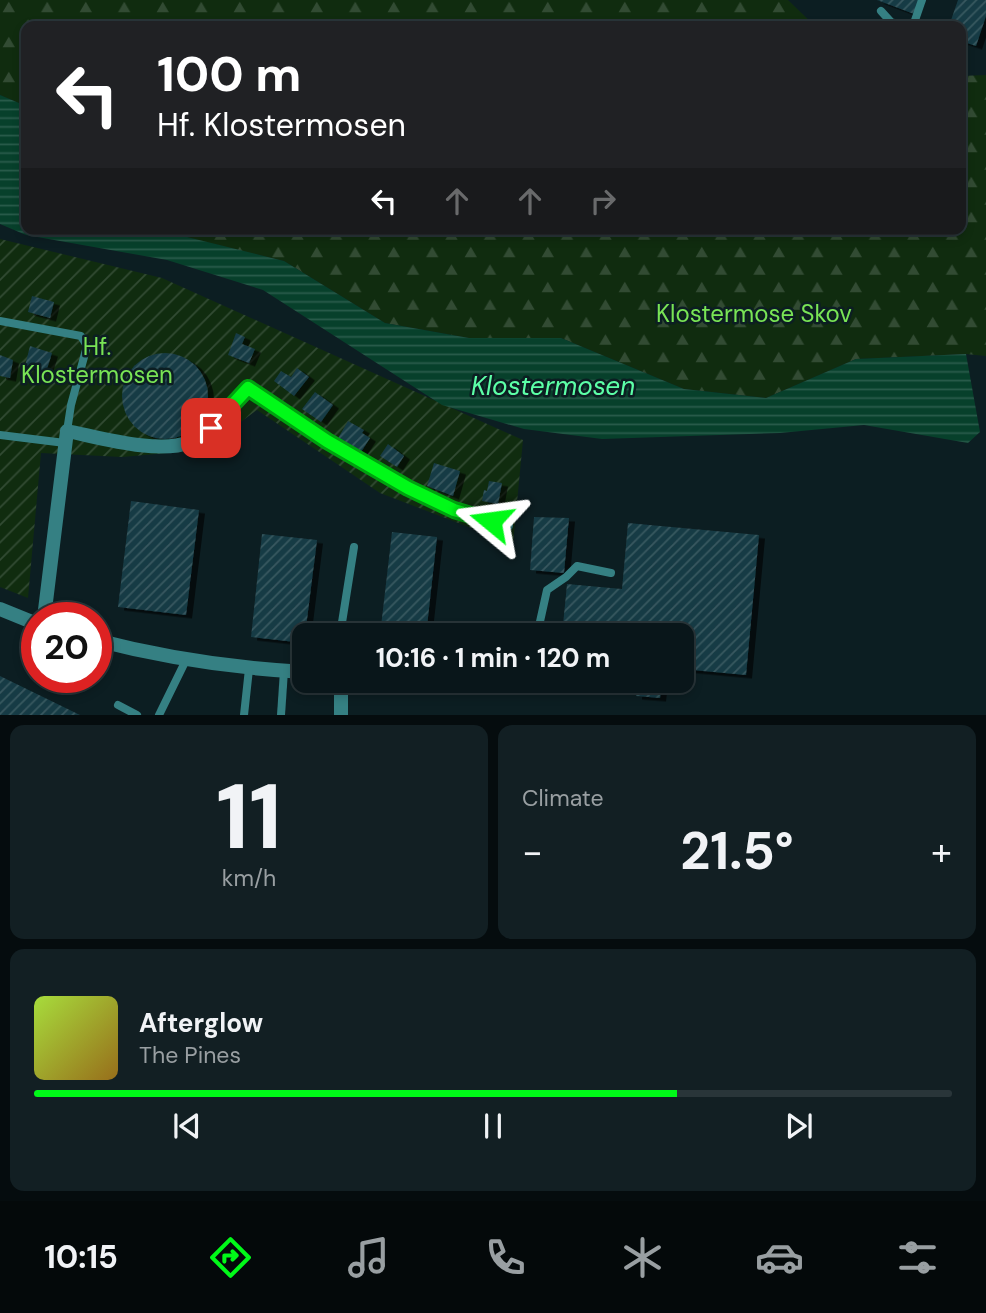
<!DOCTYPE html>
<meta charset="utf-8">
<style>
:root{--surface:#09161a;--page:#121f23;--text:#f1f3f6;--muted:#999fa2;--line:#293539;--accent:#00f918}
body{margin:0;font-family:"DM Sans",sans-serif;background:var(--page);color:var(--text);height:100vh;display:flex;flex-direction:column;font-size:26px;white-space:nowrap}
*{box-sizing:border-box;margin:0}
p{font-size:23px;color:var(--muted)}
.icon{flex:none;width:38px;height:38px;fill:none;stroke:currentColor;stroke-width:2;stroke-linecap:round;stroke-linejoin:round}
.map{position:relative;height:715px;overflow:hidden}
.side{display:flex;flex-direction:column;gap:10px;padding:10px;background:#050c0e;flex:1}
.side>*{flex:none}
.hud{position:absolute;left:21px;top:21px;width:945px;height:214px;border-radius:14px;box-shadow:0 4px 10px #0003,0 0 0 2px var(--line);background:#202124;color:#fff;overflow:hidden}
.speed{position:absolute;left:21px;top:602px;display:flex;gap:14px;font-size:35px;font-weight:700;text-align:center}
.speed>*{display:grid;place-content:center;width:91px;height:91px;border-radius:50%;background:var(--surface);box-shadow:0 4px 10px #0003,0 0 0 2px var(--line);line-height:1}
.speed .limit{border:10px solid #d22;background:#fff;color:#111}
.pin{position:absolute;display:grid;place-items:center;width:60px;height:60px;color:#fff;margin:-30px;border-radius:14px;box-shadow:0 4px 10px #0006}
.me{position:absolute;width:77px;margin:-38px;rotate:286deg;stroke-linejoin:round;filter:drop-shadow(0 0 5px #0008)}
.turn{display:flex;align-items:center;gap:24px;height:147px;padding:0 21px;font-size:32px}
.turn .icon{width:91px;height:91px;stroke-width:2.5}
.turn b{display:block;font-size:49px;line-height:60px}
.lanes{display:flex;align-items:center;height:66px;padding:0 21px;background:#0003;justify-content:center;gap:35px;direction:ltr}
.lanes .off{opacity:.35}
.big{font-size:52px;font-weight:700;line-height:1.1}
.side .widget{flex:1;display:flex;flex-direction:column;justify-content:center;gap:10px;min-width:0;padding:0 24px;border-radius:14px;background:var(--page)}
.side .dial{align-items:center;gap:0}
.dial b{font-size:91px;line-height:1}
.song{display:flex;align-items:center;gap:21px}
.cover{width:84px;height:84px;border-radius:10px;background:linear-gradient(135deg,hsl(80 70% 55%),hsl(40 70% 35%))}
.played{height:7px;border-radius:4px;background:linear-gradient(90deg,var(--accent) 70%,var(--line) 70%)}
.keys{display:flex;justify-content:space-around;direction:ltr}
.heat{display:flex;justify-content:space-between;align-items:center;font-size:38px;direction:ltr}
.side .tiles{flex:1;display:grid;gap:10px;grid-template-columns:1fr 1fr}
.widget:last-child{grid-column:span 2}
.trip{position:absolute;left:292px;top:623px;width:402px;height:70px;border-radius:14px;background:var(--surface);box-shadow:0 4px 10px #0003,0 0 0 2px var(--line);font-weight:700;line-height:70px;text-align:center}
.menu{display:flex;height:112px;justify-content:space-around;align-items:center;background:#04090a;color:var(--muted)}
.menu .icon{width:49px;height:49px}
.menu .selected{color:var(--accent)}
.menu b{font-size:32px;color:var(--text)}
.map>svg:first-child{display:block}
.forest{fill:url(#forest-firs)}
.garden{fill:url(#garden-furrows)}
.water{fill:url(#water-rules)}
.building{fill:url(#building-hatch);filter:url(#shadow)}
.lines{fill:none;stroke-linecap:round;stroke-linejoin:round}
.service{stroke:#358083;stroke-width:8}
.minor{stroke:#358083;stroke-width:14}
.route-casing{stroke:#00a210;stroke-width:18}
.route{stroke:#00f918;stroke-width:12}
.labels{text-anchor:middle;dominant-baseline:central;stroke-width:5;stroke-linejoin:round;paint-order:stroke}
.park-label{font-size:24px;fill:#79e455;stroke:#0c1e22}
.water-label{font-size:26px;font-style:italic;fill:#5cffa7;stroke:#0c1e22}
</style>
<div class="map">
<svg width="986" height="715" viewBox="0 0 986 715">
<defs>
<pattern id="forest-firs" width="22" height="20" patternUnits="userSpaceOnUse" patternTransform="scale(1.75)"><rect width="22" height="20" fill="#102c0f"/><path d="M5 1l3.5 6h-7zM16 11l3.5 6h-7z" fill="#324b33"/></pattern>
<pattern id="garden-furrows" width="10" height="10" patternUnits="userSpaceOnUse" patternTransform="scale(1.75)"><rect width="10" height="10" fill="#102c0f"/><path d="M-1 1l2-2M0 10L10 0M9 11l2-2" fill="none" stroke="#324b33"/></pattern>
<pattern id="water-rules" width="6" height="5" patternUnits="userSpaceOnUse" patternTransform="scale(1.75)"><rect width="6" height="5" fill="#07402b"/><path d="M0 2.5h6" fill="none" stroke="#2a5c4b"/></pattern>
<pattern id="building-hatch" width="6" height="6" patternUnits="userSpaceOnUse" patternTransform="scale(1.75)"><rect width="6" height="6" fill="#183b44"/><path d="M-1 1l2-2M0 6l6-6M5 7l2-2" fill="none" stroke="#385860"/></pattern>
<filter id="shadow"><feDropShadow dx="6" dy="3.5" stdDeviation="0" flood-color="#0009"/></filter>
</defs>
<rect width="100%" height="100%" fill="#0c1e22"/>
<g class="forest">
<polygon points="0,0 788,0 815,26 26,26 26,106 0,95"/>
<polygon points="986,75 986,356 966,354 856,359 766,398 684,389 561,338 469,338 385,323 284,261 182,236 174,229 961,229 961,76"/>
</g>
<polygon class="garden" points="0,239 162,278 523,440 513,544 380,493 257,410 202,450 122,457 41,453 28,598 0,587"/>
<polygon class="water" points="0,95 26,106 26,229 174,229 183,236 284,261 385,323 469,338 561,338 684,389 766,398 856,359 966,354 980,432 968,443 864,425 780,433 602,439 524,429 442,405 263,290 167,260 26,235 0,224"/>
<g class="building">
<polygon points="877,0 919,0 914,14"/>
<polygon points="958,0 986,0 986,16 976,46 961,41 961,26 949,26"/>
<polygon points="32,296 54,302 50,318 28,312"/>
<polygon points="236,333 245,337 242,344 255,349 249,363 228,355"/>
<polygon points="30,346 52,353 46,372 25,366"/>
<circle cx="165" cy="396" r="43"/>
<polygon points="0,355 13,360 10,378 0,376"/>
<polygon points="297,368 309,377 294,396 274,381 281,371 291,377"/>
<polygon points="315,392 333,405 321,422 302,409"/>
<polygon points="348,421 364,430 362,433 370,438 361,452 337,440"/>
<polygon points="388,444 404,456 397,467 380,456"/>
<polygon points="434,463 460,471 453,496 427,486"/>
<polygon points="489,481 502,483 498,504 482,501 484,490 487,491"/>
<polygon points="131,501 199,510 186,615 118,607"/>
<polygon points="534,517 569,518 564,573 530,570"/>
<polygon points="628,523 759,535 746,675 682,669 682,635 562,635 567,584 622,589"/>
<polygon points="392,532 437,537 426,635 380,635"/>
<polygon points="262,534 317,540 304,643 251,637"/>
<polygon points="0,676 80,715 0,715"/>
<polygon points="637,681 662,681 660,698 636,696"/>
</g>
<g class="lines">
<g class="service">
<polyline points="881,11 891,22 906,26"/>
<polyline points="913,26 922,0"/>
<polyline points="0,321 81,336 87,346 71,405 67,431"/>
<path d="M249,388c63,44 131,91 203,121 18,8 38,12 57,17"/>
<polyline points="0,435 65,443"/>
<polyline points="340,635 354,547"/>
<polyline points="537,635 547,590 566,577 577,566 611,573"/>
<polyline points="118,705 137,715"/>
<polyline points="159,715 186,660"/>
<polyline points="244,715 249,669"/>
<polyline points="281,715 284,671"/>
</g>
<g class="minor">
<polyline points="0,609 37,624"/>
<path d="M44,618l23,-187c31,6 93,24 122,11 24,-10 42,-36 60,-54"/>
<polyline points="488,635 489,630"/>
<path d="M96,640c69,18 137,28 208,32"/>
<polyline points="341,715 341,681"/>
</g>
</g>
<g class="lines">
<g class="route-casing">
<polyline id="route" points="211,428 248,388 327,441 408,488 454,510 491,521"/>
</g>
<use href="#route" class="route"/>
</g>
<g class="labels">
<g class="park-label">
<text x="754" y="313">Klostermose Skov</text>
<text x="97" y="346">Hf.<tspan x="97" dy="28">Klostermosen</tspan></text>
</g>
<g class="water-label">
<text x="553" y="386">Klostermosen</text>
</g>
</g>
</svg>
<div class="speed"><div class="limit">20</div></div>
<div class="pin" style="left:211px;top:428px;background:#d93025"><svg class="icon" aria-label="arrive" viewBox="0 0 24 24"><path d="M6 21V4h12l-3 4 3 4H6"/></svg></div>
<svg class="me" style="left:491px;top:521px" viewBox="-20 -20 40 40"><path d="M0-17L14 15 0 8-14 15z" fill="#00f918" stroke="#fff" stroke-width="4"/></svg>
<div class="trip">10:16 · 1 min · 120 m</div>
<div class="hud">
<div class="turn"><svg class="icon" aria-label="left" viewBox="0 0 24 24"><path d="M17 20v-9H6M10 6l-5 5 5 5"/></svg><div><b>100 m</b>Hf. Klostermosen</div></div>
<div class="lanes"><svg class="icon" aria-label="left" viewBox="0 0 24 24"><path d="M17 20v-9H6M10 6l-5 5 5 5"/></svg><svg class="icon off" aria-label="ahead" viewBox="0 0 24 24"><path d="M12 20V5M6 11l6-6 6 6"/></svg><svg class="icon off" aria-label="ahead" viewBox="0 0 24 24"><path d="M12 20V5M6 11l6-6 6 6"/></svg><svg class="icon off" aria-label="right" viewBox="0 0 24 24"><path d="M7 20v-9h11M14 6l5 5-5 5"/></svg></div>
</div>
</div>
<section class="side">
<div class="tiles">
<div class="widget dial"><b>11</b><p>km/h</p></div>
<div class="widget"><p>Climate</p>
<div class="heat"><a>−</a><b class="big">21.5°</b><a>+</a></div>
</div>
<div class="widget">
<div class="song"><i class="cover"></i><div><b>Afterglow</b><p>The Pines</p></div></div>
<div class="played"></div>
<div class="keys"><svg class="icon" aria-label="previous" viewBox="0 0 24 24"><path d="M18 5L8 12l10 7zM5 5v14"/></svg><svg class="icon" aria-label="pause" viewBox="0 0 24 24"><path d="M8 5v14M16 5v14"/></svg><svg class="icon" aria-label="next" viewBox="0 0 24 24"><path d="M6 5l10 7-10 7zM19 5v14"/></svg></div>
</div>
</div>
</section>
<nav class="menu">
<b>10:15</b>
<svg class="icon selected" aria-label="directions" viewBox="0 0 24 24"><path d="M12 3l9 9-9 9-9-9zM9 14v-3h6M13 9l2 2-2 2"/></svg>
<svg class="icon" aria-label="music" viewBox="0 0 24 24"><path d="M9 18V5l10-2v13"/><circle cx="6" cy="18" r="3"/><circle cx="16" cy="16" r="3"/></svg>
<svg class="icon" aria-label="phone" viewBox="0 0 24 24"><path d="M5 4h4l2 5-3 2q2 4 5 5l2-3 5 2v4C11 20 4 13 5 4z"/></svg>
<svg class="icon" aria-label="climate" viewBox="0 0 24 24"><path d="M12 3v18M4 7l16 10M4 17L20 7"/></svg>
<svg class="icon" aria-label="car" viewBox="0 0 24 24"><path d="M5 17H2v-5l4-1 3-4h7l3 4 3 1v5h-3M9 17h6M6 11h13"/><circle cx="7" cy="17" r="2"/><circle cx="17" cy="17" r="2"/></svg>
<svg class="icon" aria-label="filters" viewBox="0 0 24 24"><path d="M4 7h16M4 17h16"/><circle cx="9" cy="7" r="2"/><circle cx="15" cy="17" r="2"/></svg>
</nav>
